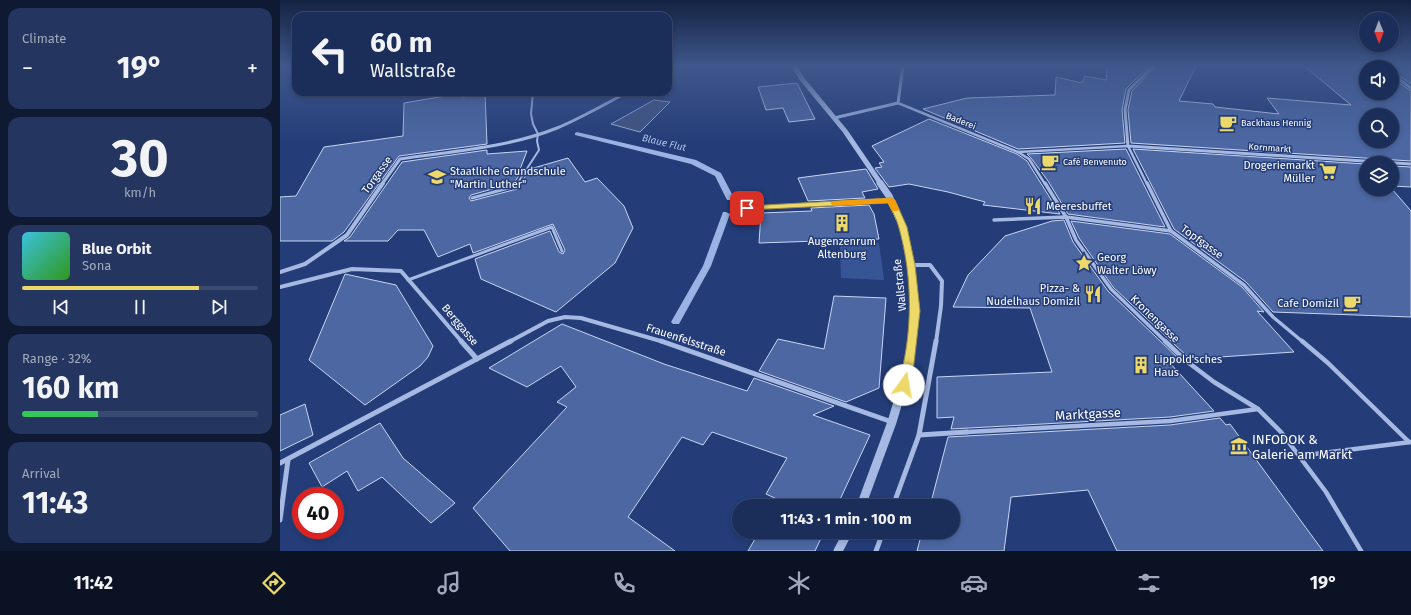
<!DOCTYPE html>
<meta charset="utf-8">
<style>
:root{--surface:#1b2e5a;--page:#243660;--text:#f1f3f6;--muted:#a0a8bb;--line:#394a70;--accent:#edd969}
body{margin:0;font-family:"Fira Sans",sans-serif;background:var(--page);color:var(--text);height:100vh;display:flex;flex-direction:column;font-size:15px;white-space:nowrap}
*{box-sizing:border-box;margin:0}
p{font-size:13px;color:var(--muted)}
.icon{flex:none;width:22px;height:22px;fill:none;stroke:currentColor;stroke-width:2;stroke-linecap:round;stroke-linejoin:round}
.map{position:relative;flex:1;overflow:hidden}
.side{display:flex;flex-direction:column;gap:8px;padding:8px;background:#0f1932;width:280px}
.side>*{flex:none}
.banner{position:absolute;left:12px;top:12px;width:380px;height:84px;border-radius:12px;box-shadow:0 2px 6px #0003,0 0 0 1px var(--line);background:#1b2e5a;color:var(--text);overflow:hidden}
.needle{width:26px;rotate:179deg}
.fabs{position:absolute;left:1079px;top:12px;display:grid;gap:8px}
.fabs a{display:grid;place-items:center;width:40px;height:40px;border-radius:50%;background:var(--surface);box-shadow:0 2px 6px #0003,0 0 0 1px var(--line);font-size:20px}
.speed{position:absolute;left:12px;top:487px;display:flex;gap:8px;font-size:20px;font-weight:700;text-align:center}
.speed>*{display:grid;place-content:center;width:52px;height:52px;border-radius:50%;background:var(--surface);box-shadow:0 2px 6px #0003,0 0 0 1px var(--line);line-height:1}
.speed .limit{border:6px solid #d22;background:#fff;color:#111}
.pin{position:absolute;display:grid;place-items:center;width:34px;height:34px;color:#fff;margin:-17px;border-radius:8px;box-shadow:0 2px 6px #0006}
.me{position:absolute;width:44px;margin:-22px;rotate:13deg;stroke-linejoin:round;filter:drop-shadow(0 0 3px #0008)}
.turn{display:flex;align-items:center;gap:14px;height:84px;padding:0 12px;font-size:18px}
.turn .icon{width:52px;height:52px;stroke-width:2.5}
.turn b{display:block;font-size:28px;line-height:34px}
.big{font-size:30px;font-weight:700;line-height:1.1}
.side .card{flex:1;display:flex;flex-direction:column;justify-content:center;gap:6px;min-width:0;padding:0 14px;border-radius:12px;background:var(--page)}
.side .dial{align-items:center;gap:0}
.dial b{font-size:52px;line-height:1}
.song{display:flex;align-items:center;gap:12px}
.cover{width:48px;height:48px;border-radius:6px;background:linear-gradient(135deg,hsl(190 70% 55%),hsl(110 70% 35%))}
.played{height:4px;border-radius:2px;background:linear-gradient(90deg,var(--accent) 75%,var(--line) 75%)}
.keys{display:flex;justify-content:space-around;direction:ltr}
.heat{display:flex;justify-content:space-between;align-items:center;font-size:22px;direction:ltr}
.charge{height:6px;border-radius:3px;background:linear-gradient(90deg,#34c759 32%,var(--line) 0)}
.trip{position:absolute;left:452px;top:499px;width:228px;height:40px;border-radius:20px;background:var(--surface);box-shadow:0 2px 6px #0003,0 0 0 1px var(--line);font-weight:700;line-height:40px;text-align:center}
.dock{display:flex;height:64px;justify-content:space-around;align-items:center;background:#0b1224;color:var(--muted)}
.dock .icon{width:28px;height:28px}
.dock .on{color:var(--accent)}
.dock b{font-size:18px;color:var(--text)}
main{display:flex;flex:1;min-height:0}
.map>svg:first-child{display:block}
.green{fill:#375595}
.water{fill:#40537e;stroke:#9ab2e4}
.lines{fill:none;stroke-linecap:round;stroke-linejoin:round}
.stream{fill:#9ab2e4;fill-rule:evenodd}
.building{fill:#4c67a2;stroke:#c8d6f3;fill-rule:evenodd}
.service-far1{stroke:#a5b9e3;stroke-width:2}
.service{stroke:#a5b9e3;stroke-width:3}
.pedestrian-far2{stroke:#a5b9e3;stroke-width:2.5}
.pedestrian-far1{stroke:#a5b9e3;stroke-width:3.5}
.pedestrian{stroke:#a5b9e3;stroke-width:4.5}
.minor-far2{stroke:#a5b9e3;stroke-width:3}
.minor-far1{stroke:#a5b9e3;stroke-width:4}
.minor{stroke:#a5b9e3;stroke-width:5}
.tertiary-far2{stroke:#a5b9e3;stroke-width:5}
.tertiary-far1{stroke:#a5b9e3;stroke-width:7}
.tertiary{stroke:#a5b9e3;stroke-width:9}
.route{fill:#edd969;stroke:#9a8d44}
.slow{fill:#f59e0b}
.labels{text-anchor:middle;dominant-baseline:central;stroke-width:3;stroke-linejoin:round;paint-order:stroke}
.far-street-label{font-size:9px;fill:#fff;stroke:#243d78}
.far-poi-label{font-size:9px;fill:#fff;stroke:#243d78;text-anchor:start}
.far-water-label{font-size:10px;font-style:italic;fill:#b0c3eb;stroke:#243d78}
.poi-label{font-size:11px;fill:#fff;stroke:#243d78;text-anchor:start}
.street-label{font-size:11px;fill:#fff;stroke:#243d78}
.near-street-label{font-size:13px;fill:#fff;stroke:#243d78}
.near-poi-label{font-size:13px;fill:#fff;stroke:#243d78;text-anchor:start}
</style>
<main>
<section class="side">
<div class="card"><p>Climate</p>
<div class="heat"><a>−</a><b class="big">19°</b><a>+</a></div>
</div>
<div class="card dial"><b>30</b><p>km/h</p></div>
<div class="card">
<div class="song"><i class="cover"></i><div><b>Blue Orbit</b><p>Sona</p></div></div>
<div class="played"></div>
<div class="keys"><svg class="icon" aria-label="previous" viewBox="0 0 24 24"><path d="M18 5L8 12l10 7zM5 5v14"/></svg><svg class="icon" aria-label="pause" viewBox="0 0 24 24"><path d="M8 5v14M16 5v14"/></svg><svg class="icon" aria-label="next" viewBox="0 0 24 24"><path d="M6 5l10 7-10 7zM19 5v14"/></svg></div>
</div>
<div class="card"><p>Range · 32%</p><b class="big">160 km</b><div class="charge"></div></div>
<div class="card"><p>Arrival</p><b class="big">11:43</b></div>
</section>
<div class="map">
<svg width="1131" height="551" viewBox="0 0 1131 551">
<rect width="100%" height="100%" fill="#243d78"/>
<polygon class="green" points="599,243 604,280 561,278 560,244"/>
<polygon class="water" points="374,100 390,102 360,132 331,124"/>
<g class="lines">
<g class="stream">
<polygon points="297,132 416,160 441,173 454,198 453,200 447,200 435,176 411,164 295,135 295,133"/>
<polygon points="443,212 446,212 450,214 431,266 399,324 393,324 391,322 423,266"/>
</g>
</g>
<g class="building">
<polygon points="827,66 869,66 846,89 842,110 845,143 738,149 643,109 687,98 775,95 776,77 802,83 805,76 826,80"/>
<path d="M876,66h40l-17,35 34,3 2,3 64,7 -12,-16 84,7 -47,-39h107v18l-19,-13v-4h-26v26h26v-15l19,13v70l-280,-18 -3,-33 4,-19zM1086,115h26v26h-26z"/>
<polygon points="517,83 535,119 509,122 503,108 486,110 478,87"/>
<polygon points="183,93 183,97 205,93 207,144 119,156 64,232 52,241 0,241 0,197 16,196 44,147 123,136 124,103"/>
<polygon points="649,119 737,154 747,161 780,214 703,205 705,202 668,192 629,184 609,187 595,168 602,167 599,163 604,162 592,146"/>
<polygon points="846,149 885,227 788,214 768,181 751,158 747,154"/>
<polygon points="853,149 1086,164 1086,189 1112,189 1131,211 1131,317 993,312 966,282 894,229"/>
<polygon points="207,150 207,154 247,151 239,172 242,171 234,183 191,195 189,198 191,201 237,189 250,169 288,158 305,182 317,178 344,206 353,228 335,263 276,312 201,279 195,259 270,231 279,252 283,254 285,250 273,224 193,253 190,244 158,257 144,230 118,230 108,241 64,241 70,237 122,162"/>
<polygon points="1112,166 1131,167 1131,187 1112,186"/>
<polygon points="586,169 598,189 582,192 585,198 528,201 518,178"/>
<polygon points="589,205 594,214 599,239 479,243 481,213 532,211 531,208"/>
<polygon points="784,220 793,242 828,291 900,360 888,361 934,411 890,417 671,429 674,417 657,418 657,377 772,372 750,308 673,307 688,275 725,236 772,221"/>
<polygon points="791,221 890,234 962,287 984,312 977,311 1014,352 910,359 833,287 799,238"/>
<polygon points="65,274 116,285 153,346 148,357 140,366 85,405 29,360"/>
<polygon points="554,296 606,298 599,388 566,402 479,371 498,339 544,349"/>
<polygon points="282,324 384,364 467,391 474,378 554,406 533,415 590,435 557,506 495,506 499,500 486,494 507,458 432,432 423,445 402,437 348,517 395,551 230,551 193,508 287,407 277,402 296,387 281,366 247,387 209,368"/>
<polygon points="25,404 33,435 0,451 0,415"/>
<polygon points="940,418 946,425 950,424 1043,551 837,551 808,490 731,497 724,551 637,551 642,532 673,532 673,506 650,506 668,437 890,425"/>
<polygon points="100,423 123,458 175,503 151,523 102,477 78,491 67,471 42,487 29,463"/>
<polygon points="479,532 544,532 535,551 468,551"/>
</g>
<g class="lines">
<polyline class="service-far1" points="237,184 259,150 257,141 258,134 253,124 251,114 253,92"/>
<g class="service">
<polyline points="192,198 236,186 238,183"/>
<polyline points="128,280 272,227 282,251"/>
</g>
<g class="pedestrian-far2">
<polyline points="618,103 738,152 749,159 765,184"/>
<polyline points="738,152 848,146 867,184"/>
</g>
<g class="pedestrian-far1">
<polyline points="765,183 786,217 796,240 831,289 886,342"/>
<polyline points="867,183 891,231 964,285 993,317 1023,342"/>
<polyline points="714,220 786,217 891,231"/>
</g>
<g class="pedestrian">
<polyline points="885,341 905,360 934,382 978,409 1001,432 1046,492 1081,551"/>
<polyline points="1022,341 1048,363 1129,442"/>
<polyline points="687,432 890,421 978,409"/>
<polyline points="1019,456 1131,442"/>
</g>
<g class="minor-far2">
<polyline points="873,66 849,90 845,110 848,146 1131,164"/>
<polyline points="1112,74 1131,88"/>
<polyline points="554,118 618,103 623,66"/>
<path d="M102,184l18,-25c52,-8 107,-11 157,-31 24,-10 48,-24 71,-36"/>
</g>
<g class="minor-far1">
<polyline points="467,208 611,200"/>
<polyline points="631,265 650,265 662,281 661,306 656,342"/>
<polyline points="0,272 25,264 67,235 103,183"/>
<polyline points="0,287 72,269 121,271 182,342"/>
<polyline points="229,342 268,321 285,317 301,318 384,342"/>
</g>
<g class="minor">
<polyline points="181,341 197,359"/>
<polyline points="381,341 612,422"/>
<polyline points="639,435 687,432"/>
<polyline points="0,463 231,341"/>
<polyline points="613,506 639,435 656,341"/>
<polyline points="0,520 8,460"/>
<polyline points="596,551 603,532"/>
</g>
<polyline class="tertiary-far2" points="514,66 522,79 565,131 601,184"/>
<polyline class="tertiary-far1" points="600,183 609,196 623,227 631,265 636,311 631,342"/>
<g class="tertiary">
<polyline points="581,506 612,422 627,372 632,341"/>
<polyline points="558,551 568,532"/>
</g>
</g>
<linearGradient id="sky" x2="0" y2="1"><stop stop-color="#142242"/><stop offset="0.46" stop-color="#3f578b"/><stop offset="1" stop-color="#3f578b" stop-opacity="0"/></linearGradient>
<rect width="1131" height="143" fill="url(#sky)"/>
<path class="route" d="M611,198l4,2 12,27 8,38 5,46 -7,61 -6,16 -3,1 -4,-1 -2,-3c15,-50 15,-107 1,-157 -2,-9 -7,-17 -11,-25l-141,7 -4,-2 4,-2z"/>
<polygon class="slow" points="611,198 614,199 619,209 618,211 612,211 608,203 554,206 550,203 554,201"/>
<defs>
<g id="cafe-bare" transform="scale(1.38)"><path d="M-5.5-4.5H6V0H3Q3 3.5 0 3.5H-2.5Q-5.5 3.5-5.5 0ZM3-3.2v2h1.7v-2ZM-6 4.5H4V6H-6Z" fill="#edd969" stroke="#243d78" stroke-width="2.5" paint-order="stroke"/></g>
<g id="supermarket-bare" transform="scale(1.38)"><path d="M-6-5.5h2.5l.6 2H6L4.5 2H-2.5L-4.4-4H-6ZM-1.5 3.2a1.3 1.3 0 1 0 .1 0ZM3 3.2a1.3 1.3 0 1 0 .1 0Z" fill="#edd969" stroke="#243d78" stroke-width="2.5" paint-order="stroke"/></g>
<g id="school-bare" transform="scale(1.38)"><path d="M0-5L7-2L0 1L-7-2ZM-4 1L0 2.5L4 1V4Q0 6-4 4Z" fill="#edd969" stroke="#243d78" stroke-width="2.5" paint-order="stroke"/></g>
<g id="restaurant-bare" transform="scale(1.38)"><path d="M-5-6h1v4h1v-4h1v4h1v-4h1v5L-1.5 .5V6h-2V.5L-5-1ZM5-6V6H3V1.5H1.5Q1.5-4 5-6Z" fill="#edd969" stroke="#243d78" stroke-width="2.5" paint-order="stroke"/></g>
<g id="building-bare" transform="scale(1.38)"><path d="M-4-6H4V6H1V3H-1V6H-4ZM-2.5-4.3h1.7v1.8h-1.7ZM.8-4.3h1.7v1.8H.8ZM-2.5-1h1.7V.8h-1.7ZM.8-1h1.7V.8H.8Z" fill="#edd969" stroke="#243d78" stroke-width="2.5" paint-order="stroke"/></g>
<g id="sight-bare" transform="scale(1.38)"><path d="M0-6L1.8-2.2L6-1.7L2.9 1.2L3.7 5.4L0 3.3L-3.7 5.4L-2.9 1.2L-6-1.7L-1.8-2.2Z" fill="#edd969" stroke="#243d78" stroke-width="2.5" paint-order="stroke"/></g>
<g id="museum-bare" transform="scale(1.38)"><path d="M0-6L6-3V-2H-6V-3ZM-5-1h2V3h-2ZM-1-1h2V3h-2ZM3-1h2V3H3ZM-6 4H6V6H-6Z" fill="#edd969" stroke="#243d78" stroke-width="2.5" paint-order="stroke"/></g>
</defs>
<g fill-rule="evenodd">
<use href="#cafe-bare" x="948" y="123"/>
<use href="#cafe-bare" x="770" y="162"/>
<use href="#supermarket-bare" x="1048" y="171"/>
<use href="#school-bare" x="157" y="177"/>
<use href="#restaurant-bare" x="753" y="206"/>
<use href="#building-bare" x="562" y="223"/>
<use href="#sight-bare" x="804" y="263"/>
<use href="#restaurant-bare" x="813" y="294"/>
<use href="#cafe-bare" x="1072" y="303"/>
<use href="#building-bare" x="861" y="365"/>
<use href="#museum-bare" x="959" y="446"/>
</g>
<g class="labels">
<g class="far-street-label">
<text transform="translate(681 121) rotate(22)">Baderei</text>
<text transform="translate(990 148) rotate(4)">Kornmarkt</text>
</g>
<g class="far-poi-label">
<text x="961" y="123">Backhaus Hennig</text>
<text x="783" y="162">Café Benvenuto</text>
</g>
<g class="far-water-label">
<text transform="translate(384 143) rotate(13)">Blaue Flut</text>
</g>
<g class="poi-label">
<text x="1035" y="165" text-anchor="end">Drogeriemarkt<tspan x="1035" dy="13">Müller</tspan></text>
<text x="170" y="171">Staatliche Grundschule<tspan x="170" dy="13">"Martin Luther"</tspan></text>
<text x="766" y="206">Meeresbuffet</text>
<text x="562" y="241" text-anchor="middle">Augenzenrum<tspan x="562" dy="13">Altenburg</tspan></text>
<text x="817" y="257">Georg<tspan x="817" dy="13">Walter Löwy</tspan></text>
<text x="800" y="288" text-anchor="end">Pizza- &amp;<tspan x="800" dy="13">Nudelhaus Domizil</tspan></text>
<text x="1059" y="303" text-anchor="end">Cafe Domizil</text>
<text x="874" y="359">Lippold'sches<tspan x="874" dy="13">Haus</tspan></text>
</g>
<g class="street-label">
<text transform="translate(97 175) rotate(-54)">Torgasse</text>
<text transform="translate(922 242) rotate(36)">Topfgasse</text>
<text transform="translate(620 285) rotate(-96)">Wallstraße</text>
<text transform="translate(875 319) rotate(44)">Kronengasse</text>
<text transform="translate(180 325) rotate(50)">Berggasse</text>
<text transform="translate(406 340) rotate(18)">Frauenfelsstraße</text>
</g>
<g class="near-street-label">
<text transform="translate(808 414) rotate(-3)">Marktgasse</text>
</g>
<g class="near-poi-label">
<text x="972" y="439">INFODOK &amp;<tspan x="972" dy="15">Galerie am Markt</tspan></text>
</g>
</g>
</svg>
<div class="fabs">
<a><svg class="needle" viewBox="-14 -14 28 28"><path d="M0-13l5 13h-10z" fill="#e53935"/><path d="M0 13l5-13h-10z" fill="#a0a8bb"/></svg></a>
<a><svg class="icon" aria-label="sound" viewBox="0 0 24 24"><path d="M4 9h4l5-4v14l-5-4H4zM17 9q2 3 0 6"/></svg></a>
<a><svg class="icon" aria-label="search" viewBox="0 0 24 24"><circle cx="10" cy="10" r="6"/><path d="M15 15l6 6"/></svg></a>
<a><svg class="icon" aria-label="layers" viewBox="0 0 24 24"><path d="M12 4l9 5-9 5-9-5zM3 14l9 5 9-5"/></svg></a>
</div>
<div class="speed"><div class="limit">40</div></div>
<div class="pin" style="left:467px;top:208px;background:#d93025"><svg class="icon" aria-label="arrive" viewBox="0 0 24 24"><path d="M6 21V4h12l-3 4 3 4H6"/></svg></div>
<svg class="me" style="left:624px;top:385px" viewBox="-20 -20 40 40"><circle r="19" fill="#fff"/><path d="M0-13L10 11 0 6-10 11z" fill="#edd969"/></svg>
<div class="trip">11:43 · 1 min · 100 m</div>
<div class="banner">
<div class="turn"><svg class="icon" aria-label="left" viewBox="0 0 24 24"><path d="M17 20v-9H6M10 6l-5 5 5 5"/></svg><div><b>60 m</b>Wallstraße</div></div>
</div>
</div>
</main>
<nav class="dock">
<b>11:42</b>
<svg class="icon on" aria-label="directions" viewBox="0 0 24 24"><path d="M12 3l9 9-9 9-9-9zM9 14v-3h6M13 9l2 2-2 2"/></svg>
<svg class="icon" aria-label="music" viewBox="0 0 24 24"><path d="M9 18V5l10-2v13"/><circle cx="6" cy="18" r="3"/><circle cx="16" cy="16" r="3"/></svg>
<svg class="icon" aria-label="phone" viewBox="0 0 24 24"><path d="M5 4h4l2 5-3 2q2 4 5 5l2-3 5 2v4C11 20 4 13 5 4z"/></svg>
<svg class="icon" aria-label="climate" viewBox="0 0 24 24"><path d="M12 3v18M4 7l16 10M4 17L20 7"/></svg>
<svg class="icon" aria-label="car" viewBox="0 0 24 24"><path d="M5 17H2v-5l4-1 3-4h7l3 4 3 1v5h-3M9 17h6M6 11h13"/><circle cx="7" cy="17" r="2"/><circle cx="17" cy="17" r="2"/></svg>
<svg class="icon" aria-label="filters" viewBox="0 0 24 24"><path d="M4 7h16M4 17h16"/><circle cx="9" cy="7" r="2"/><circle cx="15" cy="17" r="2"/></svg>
<b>19°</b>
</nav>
